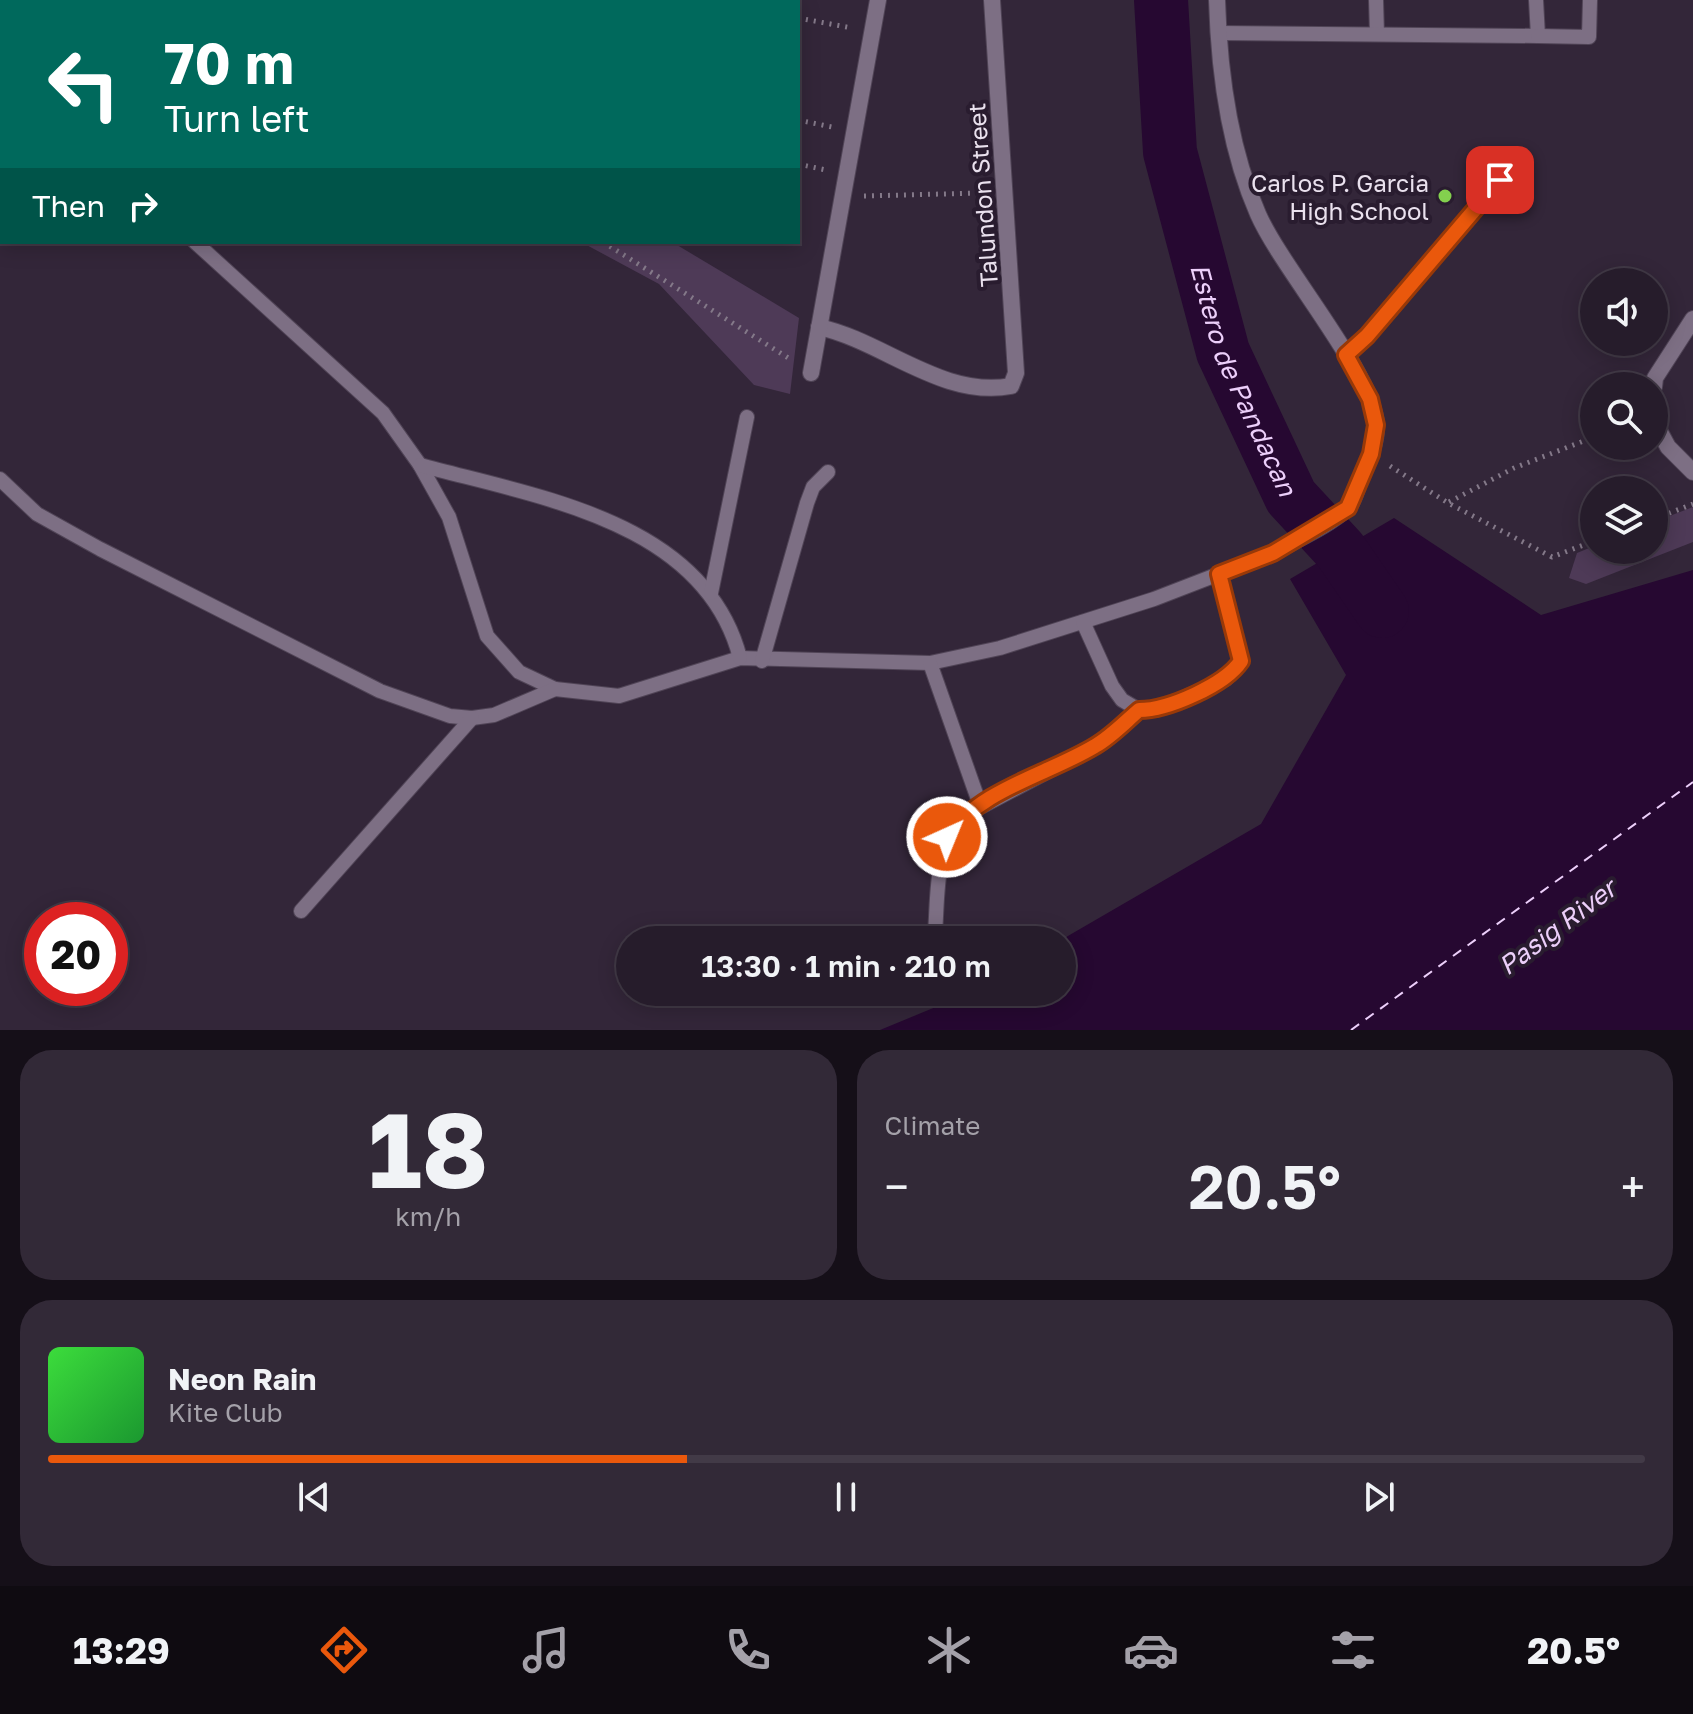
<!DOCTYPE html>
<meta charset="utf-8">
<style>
:root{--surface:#261c2b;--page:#322937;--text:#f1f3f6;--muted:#a4a1a9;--line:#423a47;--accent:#ea580c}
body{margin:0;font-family:"Golos Text",sans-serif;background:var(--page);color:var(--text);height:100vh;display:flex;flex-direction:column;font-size:30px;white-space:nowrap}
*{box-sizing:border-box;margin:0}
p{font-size:26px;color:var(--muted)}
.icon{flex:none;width:44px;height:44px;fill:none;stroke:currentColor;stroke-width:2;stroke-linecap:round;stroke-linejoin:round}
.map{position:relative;height:1030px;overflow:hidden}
.details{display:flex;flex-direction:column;gap:20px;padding:20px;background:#150f18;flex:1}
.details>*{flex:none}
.banner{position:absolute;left:0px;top:0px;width:800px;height:244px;box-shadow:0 4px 20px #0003,0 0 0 2px var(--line);background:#00695c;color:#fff;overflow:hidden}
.fabs{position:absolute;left:1580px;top:268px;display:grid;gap:16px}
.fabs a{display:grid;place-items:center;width:88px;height:88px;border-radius:50%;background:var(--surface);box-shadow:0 4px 20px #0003,0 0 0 2px var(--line);font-size:40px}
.speed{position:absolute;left:24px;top:902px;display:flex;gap:16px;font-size:40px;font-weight:700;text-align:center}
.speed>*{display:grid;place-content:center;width:104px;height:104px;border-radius:50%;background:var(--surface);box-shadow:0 4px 20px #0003,0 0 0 2px var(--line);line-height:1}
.speed .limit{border:12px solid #d22;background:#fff;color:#111}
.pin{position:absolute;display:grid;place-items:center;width:68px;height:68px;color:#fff;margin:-34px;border-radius:16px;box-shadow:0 4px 12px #0006}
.me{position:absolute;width:88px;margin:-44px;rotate:44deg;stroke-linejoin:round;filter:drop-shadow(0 0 6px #0008)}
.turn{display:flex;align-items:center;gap:28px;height:168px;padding:0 32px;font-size:36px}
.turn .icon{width:104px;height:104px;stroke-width:2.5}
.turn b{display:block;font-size:56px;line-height:68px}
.then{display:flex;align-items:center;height:76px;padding:0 32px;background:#0003;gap:16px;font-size:30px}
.big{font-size:60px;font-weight:600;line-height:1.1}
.details .tile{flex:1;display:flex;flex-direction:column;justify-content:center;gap:12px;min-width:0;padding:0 28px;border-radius:32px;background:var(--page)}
.details .dial{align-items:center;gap:0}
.dial b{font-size:104px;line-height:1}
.song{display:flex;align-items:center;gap:24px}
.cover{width:96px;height:96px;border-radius:12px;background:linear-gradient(135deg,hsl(120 70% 55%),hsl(130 70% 35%))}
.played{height:8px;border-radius:4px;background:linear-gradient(90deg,var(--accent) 40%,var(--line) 40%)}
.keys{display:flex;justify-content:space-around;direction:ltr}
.heat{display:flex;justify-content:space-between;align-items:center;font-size:44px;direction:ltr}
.details .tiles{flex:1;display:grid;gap:20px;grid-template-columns:1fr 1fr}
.tile:last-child{grid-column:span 2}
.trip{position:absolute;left:616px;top:926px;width:460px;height:80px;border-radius:40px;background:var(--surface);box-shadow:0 4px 20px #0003,0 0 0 2px var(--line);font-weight:600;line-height:80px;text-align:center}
.tab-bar{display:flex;height:128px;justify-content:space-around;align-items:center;background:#0f0b11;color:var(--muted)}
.tab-bar .icon{width:56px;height:56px}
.tab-bar .active{color:var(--accent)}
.tab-bar b{font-size:36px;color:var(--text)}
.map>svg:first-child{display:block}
.green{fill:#4e3a57}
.water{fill:#260831}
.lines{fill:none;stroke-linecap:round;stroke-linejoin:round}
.river{stroke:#260831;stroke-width:54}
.ferry{stroke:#eccffa;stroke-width:2;stroke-dasharray:10 8;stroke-linecap:butt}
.service-casing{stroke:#504456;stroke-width:16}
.minor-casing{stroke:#504456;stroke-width:18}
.path{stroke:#847989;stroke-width:5;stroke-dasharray:2 6;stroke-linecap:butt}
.service{stroke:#7d6f84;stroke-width:14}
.minor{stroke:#7d6f84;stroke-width:16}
.route-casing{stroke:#983908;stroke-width:20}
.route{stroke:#ea580c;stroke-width:14}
.poi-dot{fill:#83d04e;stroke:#291c2f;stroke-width:3}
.labels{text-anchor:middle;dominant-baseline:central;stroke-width:8;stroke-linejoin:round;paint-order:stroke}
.poi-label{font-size:24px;fill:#eae1ee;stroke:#291c2f;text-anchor:end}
.street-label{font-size:24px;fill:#eae1ee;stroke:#291c2f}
.water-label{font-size:26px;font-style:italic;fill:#eccffa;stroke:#291c2f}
</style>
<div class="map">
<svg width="1693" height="1030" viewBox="0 0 1693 1030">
<rect width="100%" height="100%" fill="#332639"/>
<g class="green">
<polygon points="581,242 672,242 799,318 790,394 754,385 659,284"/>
<polygon points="1693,507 1693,542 1586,584 1569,578 1577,553 1594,546 1594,550 1654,550 1654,522"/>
</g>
<polygon class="water" points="1394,518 1541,615 1693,570 1693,1030 880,1030 972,992 1062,992 1061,940 1261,824 1346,675 1290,579"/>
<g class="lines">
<path class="river" id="s1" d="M1161,0l9,152 53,200 68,145 49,53 42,61"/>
<polyline class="ferry" points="1351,1030 1693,782"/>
<g class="service-casing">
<g id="service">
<polyline points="1376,0 1377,34"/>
<polyline points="289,2 289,0"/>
<polyline points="1218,33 1538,36 1536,0"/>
<polyline points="1538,36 1589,37 1590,0"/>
<polyline points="195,242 383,413 420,465 449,517 487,636 519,672 555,689 619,696 740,658 930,663 1000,648 1154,599 1273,553"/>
<polyline points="1346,355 1367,336 1500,180"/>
<path d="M420,465c117,32 285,56 320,193"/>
<polyline points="0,479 37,514 100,549 380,691 450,716 472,718 494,715 555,689"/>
<polyline points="711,593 747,417"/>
<polyline points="1083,622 1112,686 1122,700 1139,710 1156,710 1226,679 1241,661 1219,574"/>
<polyline points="762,661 807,503 813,487 828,472"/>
<polyline points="930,663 980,805"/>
<polyline points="301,911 472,718"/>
<path d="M935,934c3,-42 0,-80 25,-116l138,-73 41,-35"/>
</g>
</g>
<g class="minor-casing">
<g id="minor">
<path d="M1217,0c2,71 12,148 41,214 24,55 116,160 118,211 1,18 -8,36 -15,52 -4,9 -7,26 -15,32 -20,18 -50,30 -73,44"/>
<path d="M819,327c64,14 124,72 192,59l5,-13 -24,-373"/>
<polyline points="811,373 878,0"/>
<polyline points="1654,387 1655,378 1693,319"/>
<polyline points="1654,421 1668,447 1693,472"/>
</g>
</g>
<g class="path">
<polyline points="465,0 466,2"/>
<polyline points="698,0 709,2"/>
<polyline points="412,2 413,0"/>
<polyline points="798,18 852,28"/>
<polyline points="798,120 832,127"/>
<polyline points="798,164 826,170"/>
<polyline points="864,196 982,193"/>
<polyline points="603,242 790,359"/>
<polyline points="1390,466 1448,503 1552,557 1594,541"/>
<polyline points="1449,502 1514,468 1594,437"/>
<polyline points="1654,519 1693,504"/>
</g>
<use href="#service" class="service"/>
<use href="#minor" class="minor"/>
</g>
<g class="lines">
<g class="route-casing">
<path id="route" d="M947,837c33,-48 100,-62 148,-91 16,-9 30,-24 44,-36 29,0 86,-25 102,-49l-22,-87 54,-21 75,-45 23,-54 5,-29 -6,-26 -24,-44 21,-19 133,-156"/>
</g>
<use href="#route" class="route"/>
</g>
<circle class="poi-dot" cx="1445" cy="196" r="8"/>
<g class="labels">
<g class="poi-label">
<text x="1429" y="182">Carlos P. Garcia<tspan x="1429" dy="28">High School</tspan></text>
</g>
<g class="street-label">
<text transform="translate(982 195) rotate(-94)">Talundon Street</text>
</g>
<g class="water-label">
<text stroke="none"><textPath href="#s1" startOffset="392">Estero de Pandacan</textPath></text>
<text transform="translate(1557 927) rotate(-37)">Pasig River</text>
</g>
</g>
</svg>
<div class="fabs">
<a><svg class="icon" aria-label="sound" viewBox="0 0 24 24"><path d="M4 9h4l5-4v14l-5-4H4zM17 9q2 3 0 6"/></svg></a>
<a><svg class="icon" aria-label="search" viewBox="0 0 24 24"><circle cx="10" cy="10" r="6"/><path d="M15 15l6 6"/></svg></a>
<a><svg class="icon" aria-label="layers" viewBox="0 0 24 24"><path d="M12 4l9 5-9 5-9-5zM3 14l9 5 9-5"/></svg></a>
</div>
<div class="speed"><div class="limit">20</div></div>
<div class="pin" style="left:1500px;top:180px;background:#d93025"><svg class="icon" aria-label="arrive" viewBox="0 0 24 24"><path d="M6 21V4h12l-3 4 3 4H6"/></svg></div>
<svg class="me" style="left:947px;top:837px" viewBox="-20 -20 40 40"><circle r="17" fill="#ea580c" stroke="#fff" stroke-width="3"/><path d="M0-11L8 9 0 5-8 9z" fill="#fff"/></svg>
<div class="trip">13:30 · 1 min · 210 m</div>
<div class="banner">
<div class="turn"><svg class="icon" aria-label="left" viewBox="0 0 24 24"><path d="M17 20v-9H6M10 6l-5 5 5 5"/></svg><div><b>70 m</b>Turn left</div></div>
<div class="then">Then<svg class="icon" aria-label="right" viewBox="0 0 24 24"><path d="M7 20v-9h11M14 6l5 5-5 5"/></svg></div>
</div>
</div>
<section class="details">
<div class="tiles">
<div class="tile dial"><b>18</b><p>km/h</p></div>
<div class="tile"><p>Climate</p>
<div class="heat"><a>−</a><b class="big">20.5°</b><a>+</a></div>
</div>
<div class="tile">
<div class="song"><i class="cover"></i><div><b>Neon Rain</b><p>Kite Club</p></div></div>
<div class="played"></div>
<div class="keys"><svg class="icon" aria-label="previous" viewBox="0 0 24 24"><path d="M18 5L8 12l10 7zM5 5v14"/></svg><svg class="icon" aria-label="pause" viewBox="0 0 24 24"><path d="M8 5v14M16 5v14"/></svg><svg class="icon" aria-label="next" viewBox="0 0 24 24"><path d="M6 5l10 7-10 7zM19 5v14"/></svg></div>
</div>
</div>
</section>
<nav class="tab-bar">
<b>13:29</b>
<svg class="icon active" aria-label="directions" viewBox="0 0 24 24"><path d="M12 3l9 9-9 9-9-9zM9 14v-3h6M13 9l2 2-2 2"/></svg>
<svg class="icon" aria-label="music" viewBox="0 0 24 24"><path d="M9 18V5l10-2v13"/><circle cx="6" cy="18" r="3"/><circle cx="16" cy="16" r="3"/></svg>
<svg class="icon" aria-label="phone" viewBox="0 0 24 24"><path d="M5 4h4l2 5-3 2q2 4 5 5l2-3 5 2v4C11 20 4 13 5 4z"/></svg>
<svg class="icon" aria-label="climate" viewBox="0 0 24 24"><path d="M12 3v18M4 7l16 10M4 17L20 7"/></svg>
<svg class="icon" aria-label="car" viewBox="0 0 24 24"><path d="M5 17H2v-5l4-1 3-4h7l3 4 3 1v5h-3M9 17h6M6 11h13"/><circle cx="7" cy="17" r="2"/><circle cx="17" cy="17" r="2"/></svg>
<svg class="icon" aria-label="filters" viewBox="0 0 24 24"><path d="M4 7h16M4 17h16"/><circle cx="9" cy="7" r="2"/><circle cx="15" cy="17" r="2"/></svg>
<b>20.5°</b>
</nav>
